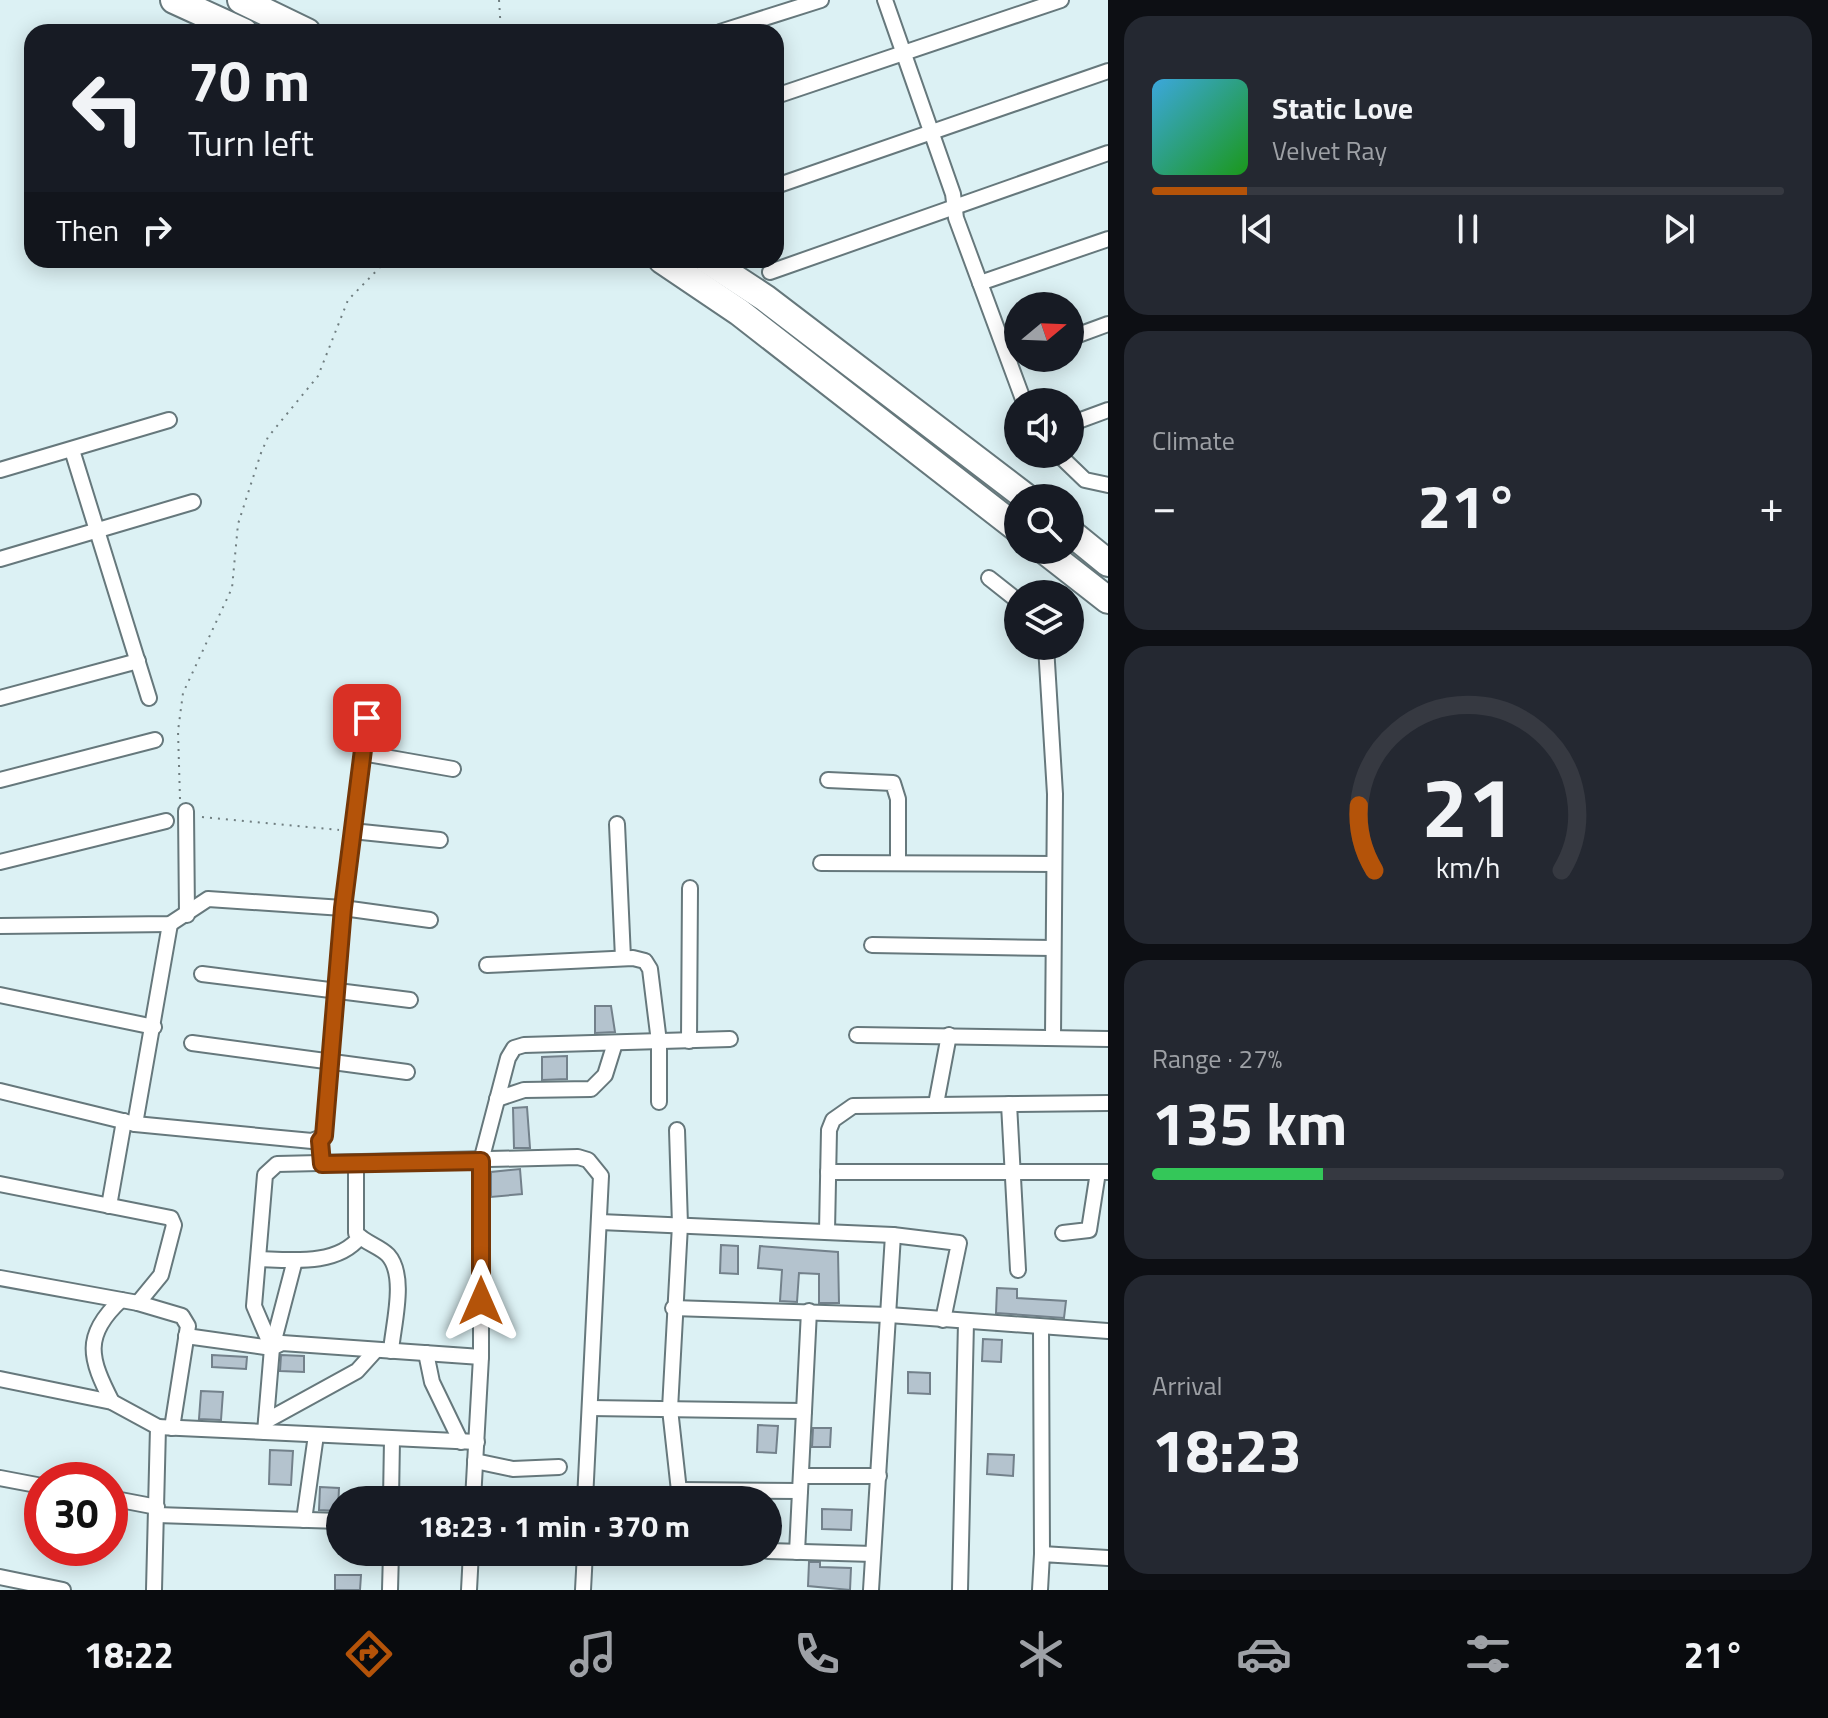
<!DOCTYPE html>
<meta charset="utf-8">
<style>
:root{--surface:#171b24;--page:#242831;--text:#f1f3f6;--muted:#9ea1a6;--line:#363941;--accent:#b45309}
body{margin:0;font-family:"Titillium Web",sans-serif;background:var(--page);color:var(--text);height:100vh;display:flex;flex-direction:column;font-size:30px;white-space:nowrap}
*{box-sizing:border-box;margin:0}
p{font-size:26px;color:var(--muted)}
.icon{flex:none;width:44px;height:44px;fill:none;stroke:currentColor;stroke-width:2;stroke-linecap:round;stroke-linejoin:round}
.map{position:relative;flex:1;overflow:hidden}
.side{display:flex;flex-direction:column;gap:16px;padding:16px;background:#0d0f14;width:720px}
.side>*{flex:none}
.banner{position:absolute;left:24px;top:24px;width:760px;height:244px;border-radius:24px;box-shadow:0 4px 20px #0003;background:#171b24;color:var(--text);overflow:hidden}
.needle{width:52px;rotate:71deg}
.controls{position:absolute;left:1004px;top:292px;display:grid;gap:16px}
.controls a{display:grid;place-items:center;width:80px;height:80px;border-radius:50%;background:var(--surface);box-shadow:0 4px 20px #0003;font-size:40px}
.speed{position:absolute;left:24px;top:1462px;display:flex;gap:16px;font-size:40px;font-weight:700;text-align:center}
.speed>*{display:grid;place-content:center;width:104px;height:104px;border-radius:50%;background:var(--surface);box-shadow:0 4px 20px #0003;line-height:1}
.speed .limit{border:12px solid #d22;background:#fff;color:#111}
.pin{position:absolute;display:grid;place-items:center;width:68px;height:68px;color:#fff;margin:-34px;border-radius:16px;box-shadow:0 4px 12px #0006}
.me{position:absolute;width:88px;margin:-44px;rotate:0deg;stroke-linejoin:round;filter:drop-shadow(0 0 6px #0008)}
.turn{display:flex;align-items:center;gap:28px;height:168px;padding:0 32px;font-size:36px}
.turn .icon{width:104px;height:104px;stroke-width:2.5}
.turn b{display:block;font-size:56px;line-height:68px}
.then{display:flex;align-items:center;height:76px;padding:0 32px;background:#0003;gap:16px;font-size:30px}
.big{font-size:60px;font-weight:700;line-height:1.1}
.side .widget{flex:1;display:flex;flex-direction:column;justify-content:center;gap:12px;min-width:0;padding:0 28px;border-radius:24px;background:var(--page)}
.side .dial{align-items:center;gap:0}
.dial svg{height:208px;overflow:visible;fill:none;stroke:var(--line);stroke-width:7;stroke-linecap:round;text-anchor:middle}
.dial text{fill:var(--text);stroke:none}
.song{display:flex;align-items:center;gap:24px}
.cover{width:96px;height:96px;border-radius:12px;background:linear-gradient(135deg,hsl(200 70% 55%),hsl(120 70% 35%))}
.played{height:8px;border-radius:4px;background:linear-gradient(90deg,var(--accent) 15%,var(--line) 15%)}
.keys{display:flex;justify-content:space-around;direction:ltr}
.heat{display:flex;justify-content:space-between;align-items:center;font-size:44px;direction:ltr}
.charge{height:12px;border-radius:6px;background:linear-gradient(90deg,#34c759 27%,var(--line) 0)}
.trip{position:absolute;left:326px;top:1486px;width:456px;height:80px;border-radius:40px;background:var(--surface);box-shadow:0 4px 20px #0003;font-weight:700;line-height:80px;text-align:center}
.tab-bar{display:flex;height:128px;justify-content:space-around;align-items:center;background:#090b0e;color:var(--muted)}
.tab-bar .icon{width:56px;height:56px}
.tab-bar .on{color:var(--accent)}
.tab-bar b{font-size:36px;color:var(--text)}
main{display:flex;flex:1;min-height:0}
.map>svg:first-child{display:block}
.building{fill:#b4c3ce;stroke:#73818b;stroke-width:2}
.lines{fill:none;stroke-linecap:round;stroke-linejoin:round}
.street-casing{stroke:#66787c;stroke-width:18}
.highway-casing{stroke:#66787c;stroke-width:30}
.path{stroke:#707e80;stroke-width:2;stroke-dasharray:2 6;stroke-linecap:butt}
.street{stroke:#fff;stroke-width:14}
.highway{stroke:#fff;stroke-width:26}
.route-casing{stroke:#753606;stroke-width:20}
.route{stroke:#b45309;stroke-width:14}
</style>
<main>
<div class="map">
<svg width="1108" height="1590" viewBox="0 0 1108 1590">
<rect width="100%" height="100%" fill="#dcf1f4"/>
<g class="building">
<polygon points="595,1006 611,1006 615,1032 595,1033"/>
<polygon points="567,1056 567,1079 542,1080 542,1057"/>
<polygon points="527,1107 530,1148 514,1148 513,1108"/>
<polygon points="520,1169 522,1194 491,1197 491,1172"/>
<polygon points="721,1245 738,1246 738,1274 720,1273"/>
<polygon points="760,1246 838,1252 839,1303 819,1303 819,1274 799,1273 797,1302 780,1301 782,1270 758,1268"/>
<polygon points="997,1288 1017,1289 1017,1298 1066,1301 1064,1318 996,1313"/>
<polygon points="983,1339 1002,1340 1001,1362 982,1361"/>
<polygon points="212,1355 247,1357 246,1369 212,1367"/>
<polygon points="281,1355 304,1356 304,1372 280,1371"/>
<polygon points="908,1372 930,1373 930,1394 908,1393"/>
<polygon points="201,1391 223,1392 221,1420 199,1419"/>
<polygon points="758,1425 778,1426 776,1453 757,1452"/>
<polygon points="813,1428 831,1428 830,1447 812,1447"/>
<polygon points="270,1450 293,1451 291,1485 269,1484"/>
<polygon points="988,1454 1014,1455 1013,1476 987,1474"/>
<polygon points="320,1487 339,1488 338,1511 319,1510"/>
<polygon points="822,1509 852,1510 851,1530 822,1529"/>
<polygon points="809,1562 820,1562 820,1567 851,1568 850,1590 808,1586"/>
<polygon points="335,1575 361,1575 360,1590 335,1590"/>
</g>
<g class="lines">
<g class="street-casing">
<g id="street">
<polyline points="885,0 953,194 956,218 1024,402"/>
<polyline points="720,32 821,0"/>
<polyline points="776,96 1061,0"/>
<polyline points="776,186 1108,71"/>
<polyline points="770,272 1108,153"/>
<polyline points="980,283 1108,239"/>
<polyline points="1070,338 1108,324"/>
<polyline points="1070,424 1108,410"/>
<polyline points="72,450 149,698"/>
<polyline points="1058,454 1085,480 1108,485"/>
<polyline points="0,470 169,420"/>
<polyline points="0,559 193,502"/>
<polyline points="989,578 1018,601"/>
<polyline points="1046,646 1055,794 1053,1036"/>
<polyline points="0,698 138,661"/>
<polyline points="362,753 453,769"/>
<polyline points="0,780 155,740"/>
<polyline points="828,780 893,783 898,799 898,863"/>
<polyline points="186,811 187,915"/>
<polyline points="617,824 623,958"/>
<polyline points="352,831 440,840"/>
<polyline points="0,862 166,821"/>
<polyline points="821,863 1054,864"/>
<polyline points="0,926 170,924 208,899 343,908 430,920"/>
<polyline points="872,945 1053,948"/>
<polyline points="487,965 633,958 645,961 650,969 659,1042 659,1102"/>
<polyline points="202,974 410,1000"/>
<polyline points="0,995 154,1027"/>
<polyline points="857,1035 1108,1039"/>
<polyline points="689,1041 690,888"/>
<polyline points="192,1043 407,1072"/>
<polyline points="0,1091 135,1124 312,1141 324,1136 343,908 367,718"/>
<polyline points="497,1099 524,1090 591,1089 605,1075 615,1043"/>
<polyline points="936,1104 949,1035"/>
<polyline points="1009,1104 1018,1270"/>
<polyline points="135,1124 170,924"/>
<polyline points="677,1130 680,1225 670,1409 680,1500"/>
<path d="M356,1163v70c9,10 23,13 32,22 19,21 5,70 3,96"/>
<polyline points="828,1172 1098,1172"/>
<polyline points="0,1184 171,1218 174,1225 161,1275 138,1303"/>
<polyline points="109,1206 124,1121"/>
<polyline points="600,1222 893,1235 959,1243 943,1320"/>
<polyline points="827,1231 829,1130 833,1120 853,1106 1108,1103"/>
<polyline points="1063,1233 1089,1230 1098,1172 1108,1172"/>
<path d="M259,1259c32,1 78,7 101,-22"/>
<polyline points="0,1278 138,1303 182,1316 188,1326 172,1428"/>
<polyline points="673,1308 889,1315 1108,1331"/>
<polyline points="1041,1328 1042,1554"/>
<polyline points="186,1336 272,1348"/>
<polyline points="272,1348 254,1306 265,1175 277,1164 578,1157 588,1160 601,1176 585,1500"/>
<polyline points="272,1348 295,1260"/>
<polyline points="426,1353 432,1382 461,1442"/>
<polyline points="0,1379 112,1402 158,1427 154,1590"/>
<path d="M112,1402c-22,-43 -30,-66 9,-102"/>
<polyline points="590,1408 804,1411"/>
<polyline points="266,1421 357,1371 376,1350"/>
<polyline points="158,1427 477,1442"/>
<polyline points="265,1432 272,1348 282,1343 481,1357"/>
<polyline points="475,1461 513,1469 559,1467"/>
<polyline points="801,1476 879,1476"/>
<polyline points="0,1478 42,1486"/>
<polyline points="681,1490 800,1491"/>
<polyline points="110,1498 157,1507"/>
<polyline points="391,1500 392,1439"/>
<polyline points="473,1500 481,1357 481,1161 508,1058 514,1048 524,1045 730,1039"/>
<polyline points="157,1515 340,1521"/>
<polyline points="304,1520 316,1435"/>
<polyline points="768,1551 873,1554"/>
<polyline points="797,1552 809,1311"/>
<polyline points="0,1577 63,1590"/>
<polyline points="390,1590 391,1552"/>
<polyline points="469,1590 471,1552"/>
<polyline points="583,1590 585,1552"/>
<polyline points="871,1590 893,1235"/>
<polyline points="960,1590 966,1322"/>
<polyline points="1040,1590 1042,1554 1108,1558"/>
</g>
</g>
<g class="highway-casing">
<g id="highway">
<polyline points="174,0 244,32"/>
<polyline points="241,0 307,32"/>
<polyline points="662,260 739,312 1018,529"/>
<polyline points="707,260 765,298 1027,498"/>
<polyline points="1070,532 1108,563"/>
<polyline points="1044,550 1108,600"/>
</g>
</g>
<g class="path">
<polyline points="499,0 501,32"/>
<polyline points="180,799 178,731 183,693 232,588 238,524 261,453 268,437 318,376 348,300 387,260"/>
<polyline points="202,817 339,830"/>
</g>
<use href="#street" class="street"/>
<use href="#highway" class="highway"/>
</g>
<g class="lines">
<g class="route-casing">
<polyline id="route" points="367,718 343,908 324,1136 320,1141 322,1164 481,1161 481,1301"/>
</g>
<use href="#route" class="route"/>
</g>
</svg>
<div class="controls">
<a><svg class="needle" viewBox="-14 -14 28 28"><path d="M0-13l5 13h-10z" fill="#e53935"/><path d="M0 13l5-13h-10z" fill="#9ea1a6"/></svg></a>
<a><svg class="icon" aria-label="sound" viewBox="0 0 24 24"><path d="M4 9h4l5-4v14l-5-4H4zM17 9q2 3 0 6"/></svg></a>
<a><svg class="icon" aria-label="search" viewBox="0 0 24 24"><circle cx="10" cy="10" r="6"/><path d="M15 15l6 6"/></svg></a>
<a><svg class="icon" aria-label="layers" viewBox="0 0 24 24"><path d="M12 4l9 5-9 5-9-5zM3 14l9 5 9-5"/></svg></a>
</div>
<div class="speed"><div class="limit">30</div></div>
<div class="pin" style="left:367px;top:718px;background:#d93025"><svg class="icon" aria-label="arrive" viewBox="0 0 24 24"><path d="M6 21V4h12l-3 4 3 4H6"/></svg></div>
<svg class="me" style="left:481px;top:1301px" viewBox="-20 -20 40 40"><path d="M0-17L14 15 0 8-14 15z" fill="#b45309" stroke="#fff" stroke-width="4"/></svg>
<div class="trip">18:23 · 1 min · 370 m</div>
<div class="banner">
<div class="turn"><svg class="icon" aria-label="left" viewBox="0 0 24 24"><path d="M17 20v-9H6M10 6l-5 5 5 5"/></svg><div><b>70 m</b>Turn left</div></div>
<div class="then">Then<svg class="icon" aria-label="right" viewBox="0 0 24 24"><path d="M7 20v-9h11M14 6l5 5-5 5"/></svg></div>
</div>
</div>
<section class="side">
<div class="widget">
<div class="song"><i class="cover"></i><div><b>Static Love</b><p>Velvet Ray</p></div></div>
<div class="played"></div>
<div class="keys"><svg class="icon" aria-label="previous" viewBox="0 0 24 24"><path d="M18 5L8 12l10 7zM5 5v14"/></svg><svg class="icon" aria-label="pause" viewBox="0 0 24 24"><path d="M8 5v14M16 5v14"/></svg><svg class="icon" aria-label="next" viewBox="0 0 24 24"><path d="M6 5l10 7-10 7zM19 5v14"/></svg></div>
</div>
<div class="widget"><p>Climate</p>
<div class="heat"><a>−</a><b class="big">21°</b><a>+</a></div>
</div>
<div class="widget dial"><svg viewBox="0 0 100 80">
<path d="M14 69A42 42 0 1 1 86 69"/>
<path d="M14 69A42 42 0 0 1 8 44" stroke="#b45309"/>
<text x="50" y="56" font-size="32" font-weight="700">21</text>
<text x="50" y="72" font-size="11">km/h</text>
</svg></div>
<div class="widget"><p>Range · 27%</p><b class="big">135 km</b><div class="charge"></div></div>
<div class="widget"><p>Arrival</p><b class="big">18:23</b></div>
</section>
</main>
<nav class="tab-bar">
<b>18:22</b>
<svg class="icon on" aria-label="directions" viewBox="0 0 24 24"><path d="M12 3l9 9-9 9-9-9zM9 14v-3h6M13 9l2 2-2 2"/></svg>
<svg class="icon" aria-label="music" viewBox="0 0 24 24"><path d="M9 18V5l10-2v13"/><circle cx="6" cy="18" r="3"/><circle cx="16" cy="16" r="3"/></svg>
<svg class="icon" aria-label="phone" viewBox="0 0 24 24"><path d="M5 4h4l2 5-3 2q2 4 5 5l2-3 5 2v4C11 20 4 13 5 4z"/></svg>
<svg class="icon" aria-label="climate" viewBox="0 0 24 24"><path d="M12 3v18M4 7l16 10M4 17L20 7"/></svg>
<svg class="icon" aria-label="car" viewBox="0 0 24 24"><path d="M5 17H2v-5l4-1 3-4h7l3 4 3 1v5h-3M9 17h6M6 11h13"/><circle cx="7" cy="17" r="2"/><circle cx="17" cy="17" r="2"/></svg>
<svg class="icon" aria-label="filters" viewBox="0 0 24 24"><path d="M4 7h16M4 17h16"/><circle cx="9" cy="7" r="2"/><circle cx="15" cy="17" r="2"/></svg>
<b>21°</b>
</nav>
